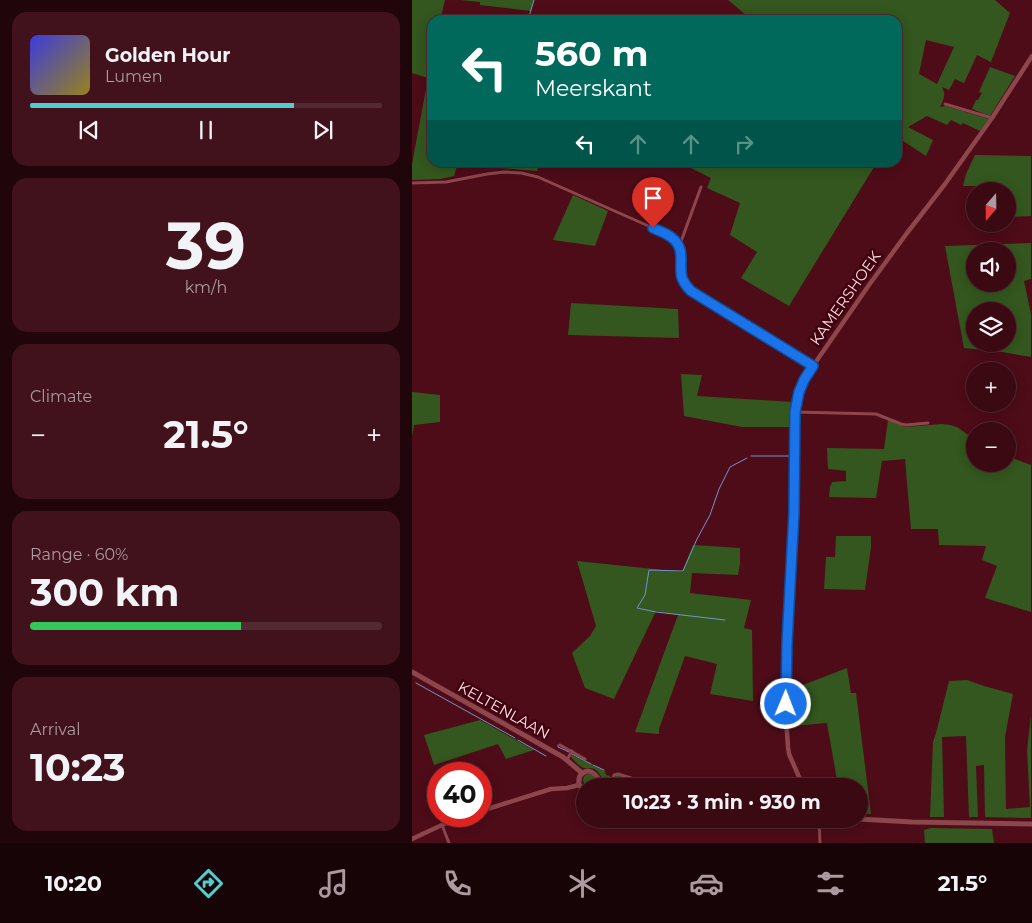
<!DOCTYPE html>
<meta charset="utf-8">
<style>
:root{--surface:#3a0912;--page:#41121b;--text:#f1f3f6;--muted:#ab9a9f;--line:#542a32;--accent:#52cdce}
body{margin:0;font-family:Montserrat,sans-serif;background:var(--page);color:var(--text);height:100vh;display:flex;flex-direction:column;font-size:19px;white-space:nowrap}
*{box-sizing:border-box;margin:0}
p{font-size:16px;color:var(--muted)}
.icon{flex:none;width:28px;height:28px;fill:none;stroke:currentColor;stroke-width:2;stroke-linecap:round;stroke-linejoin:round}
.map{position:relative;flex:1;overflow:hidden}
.sheet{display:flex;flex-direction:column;gap:12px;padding:12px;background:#20050a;width:412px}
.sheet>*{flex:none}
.banner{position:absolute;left:15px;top:15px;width:475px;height:152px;border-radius:15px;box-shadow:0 2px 12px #0003,0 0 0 1px var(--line);background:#00695c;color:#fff;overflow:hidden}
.needle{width:32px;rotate:200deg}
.controls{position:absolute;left:554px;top:182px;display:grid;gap:10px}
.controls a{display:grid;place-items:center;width:50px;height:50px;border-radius:50%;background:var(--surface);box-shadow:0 2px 12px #0003,0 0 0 1px var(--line);font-size:25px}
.speed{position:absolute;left:15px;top:762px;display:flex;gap:10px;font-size:25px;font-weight:700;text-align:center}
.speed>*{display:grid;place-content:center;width:65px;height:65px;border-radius:50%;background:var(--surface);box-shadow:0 2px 12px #0003,0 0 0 1px var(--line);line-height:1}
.speed .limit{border:8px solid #d22;background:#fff;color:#111}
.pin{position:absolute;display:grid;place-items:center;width:42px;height:42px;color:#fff;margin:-51px -21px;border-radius:50% 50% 50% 0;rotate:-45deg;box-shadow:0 0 5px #0007}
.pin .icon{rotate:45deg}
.me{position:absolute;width:55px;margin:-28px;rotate:1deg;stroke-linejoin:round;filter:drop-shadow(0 0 4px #0008)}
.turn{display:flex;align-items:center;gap:18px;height:105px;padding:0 25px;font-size:22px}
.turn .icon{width:65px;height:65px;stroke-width:2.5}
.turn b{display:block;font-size:35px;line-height:42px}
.lanes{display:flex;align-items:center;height:48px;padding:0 25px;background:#0003;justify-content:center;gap:25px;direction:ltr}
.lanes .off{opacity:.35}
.big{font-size:38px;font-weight:700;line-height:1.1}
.sheet .card{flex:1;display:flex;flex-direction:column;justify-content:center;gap:8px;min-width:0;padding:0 18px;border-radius:15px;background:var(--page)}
.sheet .dial{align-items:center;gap:0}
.dial b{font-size:65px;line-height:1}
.song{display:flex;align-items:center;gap:15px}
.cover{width:60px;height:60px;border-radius:8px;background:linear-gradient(135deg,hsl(240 70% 55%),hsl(50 70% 35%))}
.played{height:5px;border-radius:2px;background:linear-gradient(90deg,var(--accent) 75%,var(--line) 75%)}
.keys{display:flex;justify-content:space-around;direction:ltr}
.heat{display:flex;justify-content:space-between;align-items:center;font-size:28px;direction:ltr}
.charge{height:8px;border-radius:4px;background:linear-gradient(90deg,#34c759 60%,var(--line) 0)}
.trip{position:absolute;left:164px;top:778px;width:292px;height:50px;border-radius:25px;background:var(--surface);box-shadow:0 2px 12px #0003,0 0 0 1px var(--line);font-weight:700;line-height:50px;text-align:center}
.tabs{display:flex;height:80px;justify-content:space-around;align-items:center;background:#170407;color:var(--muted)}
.tabs .icon{width:35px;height:35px}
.tabs .selected{color:var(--accent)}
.tabs b{font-size:22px;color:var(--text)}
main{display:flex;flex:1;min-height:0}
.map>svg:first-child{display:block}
.green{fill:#33571e;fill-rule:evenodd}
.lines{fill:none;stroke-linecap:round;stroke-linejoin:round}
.stream{stroke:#7195cc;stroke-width:1}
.minor{stroke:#8c464c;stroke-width:3}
.tertiary{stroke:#8c464c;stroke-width:4.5}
.secondary{stroke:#8c464c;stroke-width:5}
.route-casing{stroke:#114b97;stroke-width:12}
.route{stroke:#1a73e8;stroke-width:9}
.labels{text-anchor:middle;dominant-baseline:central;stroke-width:5;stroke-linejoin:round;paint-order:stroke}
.street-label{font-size:15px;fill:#fee4e5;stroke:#41010f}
</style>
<main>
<section class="sheet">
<div class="card">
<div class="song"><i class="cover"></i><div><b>Golden Hour</b><p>Lumen</p></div></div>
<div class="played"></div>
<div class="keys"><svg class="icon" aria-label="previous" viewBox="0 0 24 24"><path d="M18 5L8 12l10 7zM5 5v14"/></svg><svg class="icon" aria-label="pause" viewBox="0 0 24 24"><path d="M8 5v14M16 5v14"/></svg><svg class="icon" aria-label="next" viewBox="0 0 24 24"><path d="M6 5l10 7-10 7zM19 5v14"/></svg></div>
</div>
<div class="card dial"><b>39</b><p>km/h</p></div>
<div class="card"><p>Climate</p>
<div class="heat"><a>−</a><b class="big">21.5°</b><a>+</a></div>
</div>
<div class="card"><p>Range · 60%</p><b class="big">300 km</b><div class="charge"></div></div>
<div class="card"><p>Arrival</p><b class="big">10:23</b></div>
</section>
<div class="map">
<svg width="620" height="843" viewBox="0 0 620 843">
<rect width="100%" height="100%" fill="#4d0c18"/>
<g class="green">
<polygon points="0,0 33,0 28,20 20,20 20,162 46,163 42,176 28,179 0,180 0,164 16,78 0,73"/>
<polygon points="48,0 122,0 119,11 68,5 68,2"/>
<path d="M316,0h267l15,13 -19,49 -14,-7 -13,28 -9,-4 -6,11 -7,-3c4,8 2,12 -2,20l6,-1 43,13 -9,12 -17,-8 -2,2 -10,-5 -4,5 -20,-9 -19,11 25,13 -7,16 -29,-19v-117h-145zM514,40l28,7 -17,37 -18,-10z"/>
<polygon points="578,67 603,76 578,116 560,109 564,100 566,100 570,93 567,92"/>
<polygon points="563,155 619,156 619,216 595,217 595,191 566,191 566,186 551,186 554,174"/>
<polygon points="455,162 462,167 377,306 329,278 345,252 318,235 328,203 295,188 299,178 269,163"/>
<polygon points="92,163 92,162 128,163 125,171 90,168"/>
<polygon points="161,195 196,211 183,246 141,240"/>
<path d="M619,243v36l-7,2 7,33v56v-13l-29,-5 -38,-4 -19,-102zM562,251h33v33h-33zM562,311h33v33h-33z"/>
<polygon points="159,303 266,309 267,338 156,335"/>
<polygon points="269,374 290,375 285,396 381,402 379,427 330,427 272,416"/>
<polygon points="0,392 28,395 28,422 2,425 0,437"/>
<polygon points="476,420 493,427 530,424 538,425 545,427 562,439 562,464 595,464 595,456 619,465 619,612 573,598 585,566 570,560 574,546 527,545 526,529 499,529 493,459 470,461 464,498 417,497 418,487 420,482 434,481 434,471 416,469 415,448 472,449"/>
<polygon points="424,536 459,536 459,547 453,590 412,589 414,557 423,557"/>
<polygon points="281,545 328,548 328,564 326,575 280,573 278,593 339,600 332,628 340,630 341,701 298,694 305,664 273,656 247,729 247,734 223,732 266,615 244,611 202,699 173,688 160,653 178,636 184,626 165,561 270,572"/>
<polygon points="435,668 439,693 444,693 459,814 448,813 448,786 426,786 415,723 380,726 378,690"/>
<polygon points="555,680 572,686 601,694 593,737 594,809 618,807 615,750 619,715 619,818 573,817 572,765 564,766 566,817 557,817 554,736 530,737 532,817 518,817 521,742 524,733 537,681"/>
<polygon points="68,720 122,750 94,759 86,744 22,765 12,735"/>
<path d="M160,755l33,16 1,4 4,1 1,2 -2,8c-8,-5 -7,-11 -13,-16 -4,-3 -8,-1 -12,-2 -6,-2 -9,-7 -13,-11z"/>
<circle cx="177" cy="780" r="6"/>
<polygon points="205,775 242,786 211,786 200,785 202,778"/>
<polygon points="519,828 580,829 582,843 513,843 512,830"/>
</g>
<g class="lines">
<g class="stream">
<polyline points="116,20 122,0"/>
<polyline points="339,456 377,456"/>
<polyline points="313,620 244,612 225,608 233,595 237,570 271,571 285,539 298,515 307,489 318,467 335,458"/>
<polyline points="4,683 103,738"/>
<polyline points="106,740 134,756"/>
<polyline points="146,745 146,747 157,752"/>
<polyline points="160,754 179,764"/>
<polyline points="181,765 192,770"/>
</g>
<g class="minor">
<polyline points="533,104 580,118"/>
<polyline points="0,183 34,182 75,174 92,172 109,173 126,177 259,236 264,241 267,247 270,254 269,272 271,279 274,285 279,291 401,366"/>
<polyline points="267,247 289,187"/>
<polyline points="383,412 464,414 489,424 494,425 516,423"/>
<polyline points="148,745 173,759"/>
<polyline points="155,760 160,751"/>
<polyline points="201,778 202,775 206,774 245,786"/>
<polyline points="407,819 408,843"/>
<polyline points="30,825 37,843"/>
</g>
<g class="tertiary">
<polyline points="391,786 377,754 376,747 373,704 375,643 382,511 383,412 387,392 392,380 401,366 457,285 495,233 533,184 580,118 620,56"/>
<polyline points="69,811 139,789 155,788 167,785"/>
<polyline points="0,839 30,825 55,816"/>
</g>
<g class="secondary">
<polyline points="0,672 151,757 170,773"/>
<path d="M172,789l-5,-4c-1,-8 2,-13 9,-14 9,1 10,10 16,15"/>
<polyline points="446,819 500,822 620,824"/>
</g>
</g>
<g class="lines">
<g class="route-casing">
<path id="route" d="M241,228c6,3 13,5 18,9 16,12 7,26 11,41 2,5 5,9 9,13l122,75 -9,14 -5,12 -4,20 -1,100 -7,131 -1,61"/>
</g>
<use href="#route" class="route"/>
</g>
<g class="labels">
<g class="street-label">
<text transform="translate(433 298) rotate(-55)">KAMERSHOEK</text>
<text transform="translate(92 710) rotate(29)">KELTENLAAN</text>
</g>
</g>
</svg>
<div class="controls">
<a><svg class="needle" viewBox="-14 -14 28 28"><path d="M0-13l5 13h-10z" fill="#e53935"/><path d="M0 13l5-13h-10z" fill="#ab9a9f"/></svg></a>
<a><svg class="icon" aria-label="sound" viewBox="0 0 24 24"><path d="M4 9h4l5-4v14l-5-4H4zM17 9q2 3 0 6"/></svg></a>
<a><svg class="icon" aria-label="layers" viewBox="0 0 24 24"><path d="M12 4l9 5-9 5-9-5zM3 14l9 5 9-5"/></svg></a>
<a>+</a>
<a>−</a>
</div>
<div class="speed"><div class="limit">40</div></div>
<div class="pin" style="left:241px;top:228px;background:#d93025"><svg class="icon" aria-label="arrive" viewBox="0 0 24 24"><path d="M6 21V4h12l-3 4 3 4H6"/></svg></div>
<svg class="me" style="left:374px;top:704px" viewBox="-20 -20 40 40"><circle r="17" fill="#1a73e8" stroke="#fff" stroke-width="3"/><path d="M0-11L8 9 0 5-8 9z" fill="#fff"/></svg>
<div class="trip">10:23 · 3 min · 930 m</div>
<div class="banner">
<div class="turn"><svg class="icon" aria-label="left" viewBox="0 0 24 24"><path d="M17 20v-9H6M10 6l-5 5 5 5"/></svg><div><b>560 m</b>Meerskant</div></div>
<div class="lanes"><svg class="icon" aria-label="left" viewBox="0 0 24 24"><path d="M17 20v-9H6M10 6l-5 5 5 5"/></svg><svg class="icon off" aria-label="ahead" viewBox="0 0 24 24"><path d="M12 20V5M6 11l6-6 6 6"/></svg><svg class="icon off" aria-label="ahead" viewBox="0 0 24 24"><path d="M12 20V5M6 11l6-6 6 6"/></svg><svg class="icon off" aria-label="right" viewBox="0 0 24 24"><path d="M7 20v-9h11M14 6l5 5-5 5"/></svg></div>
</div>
</div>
</main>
<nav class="tabs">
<b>10:20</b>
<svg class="icon selected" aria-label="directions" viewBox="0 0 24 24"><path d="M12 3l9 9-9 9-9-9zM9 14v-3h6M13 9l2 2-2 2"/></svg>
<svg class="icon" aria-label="music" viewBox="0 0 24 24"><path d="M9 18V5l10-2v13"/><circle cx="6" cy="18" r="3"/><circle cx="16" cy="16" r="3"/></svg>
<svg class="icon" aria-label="phone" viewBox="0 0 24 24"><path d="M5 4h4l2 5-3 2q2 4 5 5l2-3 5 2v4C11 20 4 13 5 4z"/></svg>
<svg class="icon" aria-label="climate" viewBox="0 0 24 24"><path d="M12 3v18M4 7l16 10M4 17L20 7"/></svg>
<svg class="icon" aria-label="car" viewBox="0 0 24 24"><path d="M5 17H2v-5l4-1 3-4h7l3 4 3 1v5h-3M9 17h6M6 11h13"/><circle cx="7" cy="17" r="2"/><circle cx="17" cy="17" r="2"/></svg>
<svg class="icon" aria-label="filters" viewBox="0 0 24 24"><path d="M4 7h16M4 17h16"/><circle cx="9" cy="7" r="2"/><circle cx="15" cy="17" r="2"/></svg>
<b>21.5°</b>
</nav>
